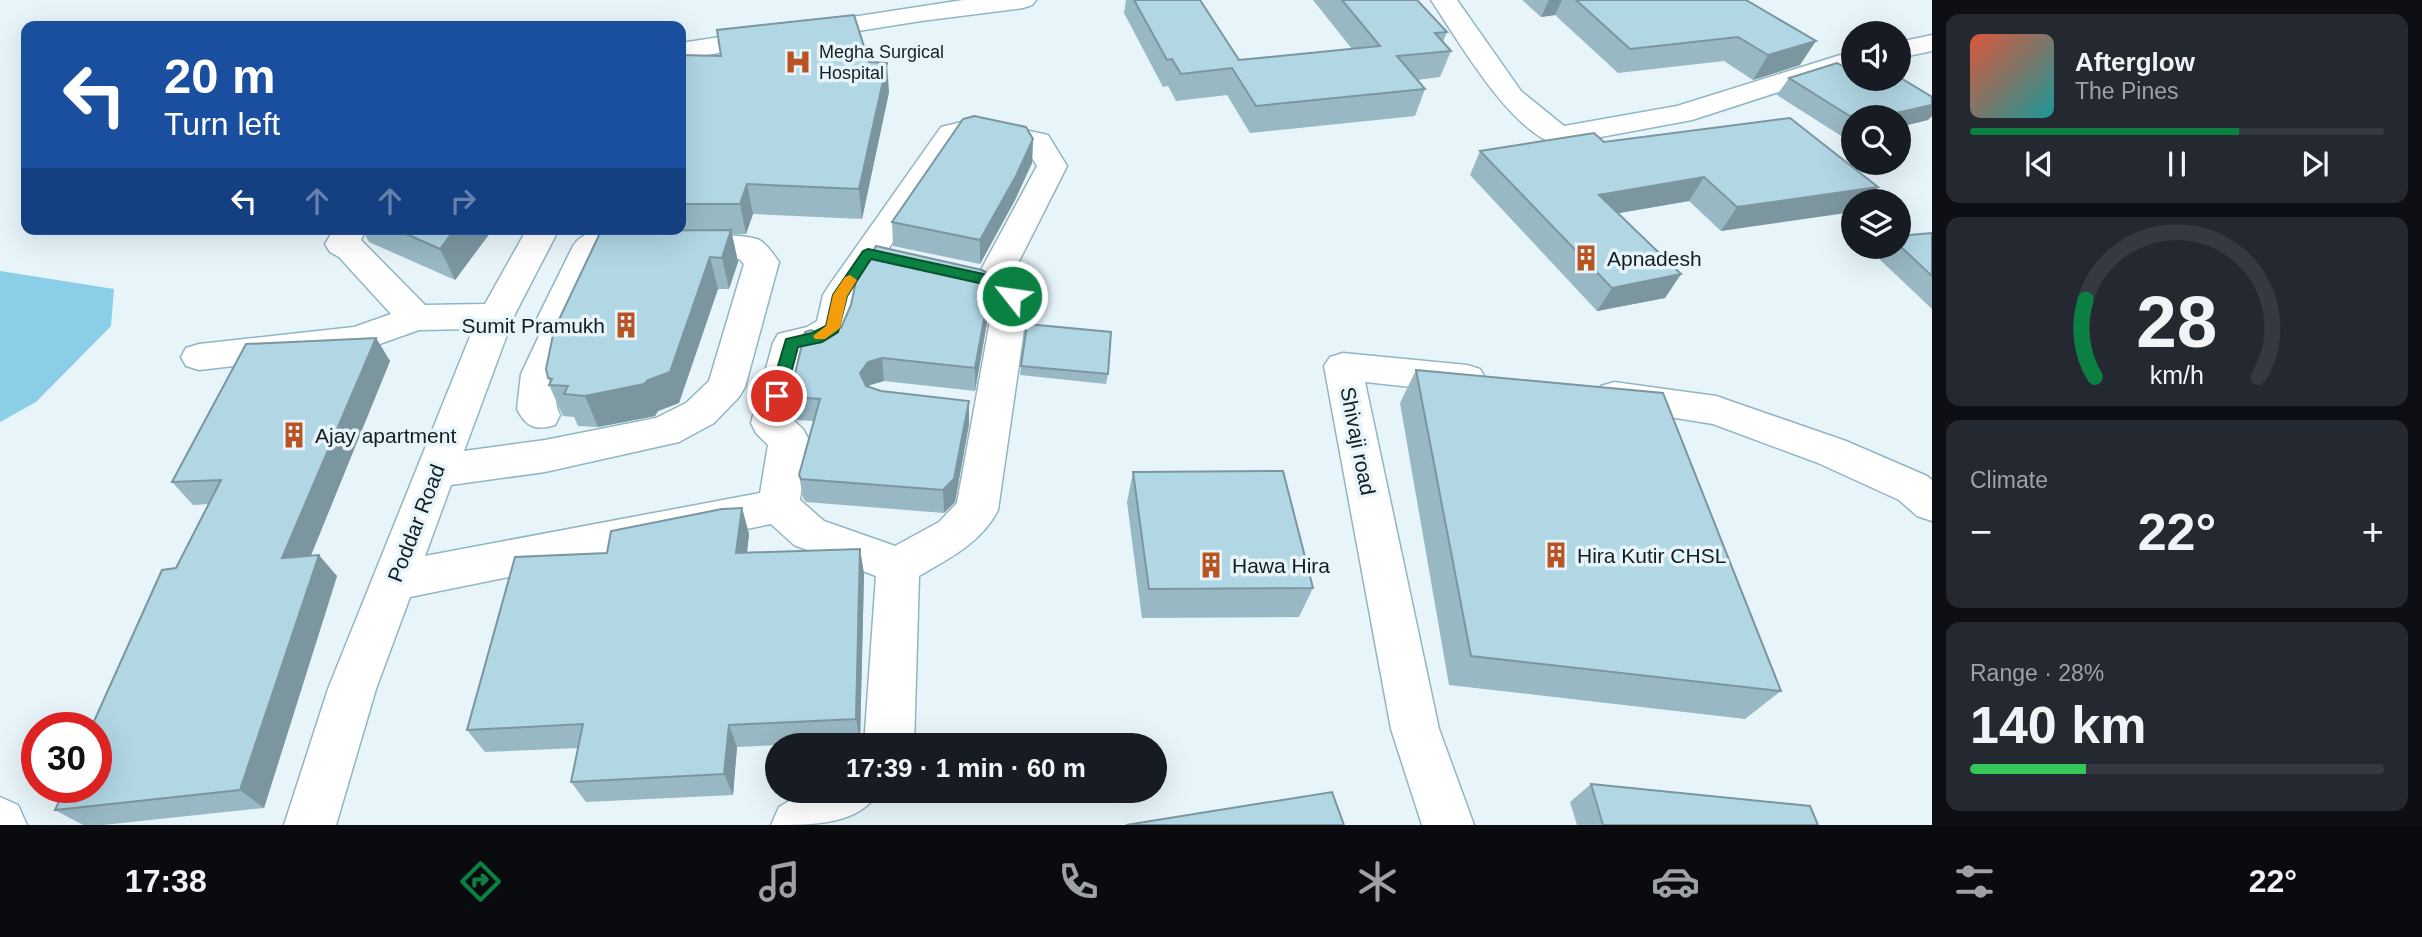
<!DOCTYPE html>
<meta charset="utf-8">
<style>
:root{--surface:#171b24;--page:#242831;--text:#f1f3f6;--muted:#9ea1a6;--line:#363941;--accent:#0b8043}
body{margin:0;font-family:Arial,sans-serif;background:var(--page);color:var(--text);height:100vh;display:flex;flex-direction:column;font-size:26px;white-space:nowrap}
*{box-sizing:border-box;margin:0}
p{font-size:23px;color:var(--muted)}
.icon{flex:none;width:38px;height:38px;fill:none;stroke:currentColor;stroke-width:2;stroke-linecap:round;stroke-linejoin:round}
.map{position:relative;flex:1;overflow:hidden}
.side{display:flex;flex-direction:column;gap:14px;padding:14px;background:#0d0f14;width:490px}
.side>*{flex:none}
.guide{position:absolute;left:21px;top:21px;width:665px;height:214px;border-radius:14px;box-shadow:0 7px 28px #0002;background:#1a4fa0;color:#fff;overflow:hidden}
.fabs{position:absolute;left:1841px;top:21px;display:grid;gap:14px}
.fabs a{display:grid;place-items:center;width:70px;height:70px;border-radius:50%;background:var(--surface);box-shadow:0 7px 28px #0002;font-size:35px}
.speed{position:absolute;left:21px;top:712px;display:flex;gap:14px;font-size:35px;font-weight:700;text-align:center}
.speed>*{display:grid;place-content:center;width:91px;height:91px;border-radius:50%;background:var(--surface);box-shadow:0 7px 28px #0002;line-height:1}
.speed .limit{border:10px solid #d22;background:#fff;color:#111}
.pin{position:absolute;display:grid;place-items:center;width:60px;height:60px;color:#fff;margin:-30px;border:4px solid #fff;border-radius:50%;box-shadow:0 2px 7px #0007}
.me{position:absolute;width:77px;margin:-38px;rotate:300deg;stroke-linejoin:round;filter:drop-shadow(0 0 5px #0008)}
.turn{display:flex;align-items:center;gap:24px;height:147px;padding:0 28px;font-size:32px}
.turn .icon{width:91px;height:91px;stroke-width:2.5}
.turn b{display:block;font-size:49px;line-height:60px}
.lanes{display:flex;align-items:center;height:66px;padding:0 28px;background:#0003;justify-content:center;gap:35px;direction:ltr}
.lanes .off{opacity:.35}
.big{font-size:52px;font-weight:700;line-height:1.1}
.side .card{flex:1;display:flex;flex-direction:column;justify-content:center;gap:10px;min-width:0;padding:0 24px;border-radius:14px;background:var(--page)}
.side .dial{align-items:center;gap:0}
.dial svg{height:182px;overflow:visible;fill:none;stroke:var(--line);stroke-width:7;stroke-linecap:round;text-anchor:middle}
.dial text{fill:var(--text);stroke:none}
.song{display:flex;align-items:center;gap:21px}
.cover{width:84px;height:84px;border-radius:10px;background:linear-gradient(135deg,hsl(10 70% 55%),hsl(180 70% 35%))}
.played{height:7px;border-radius:4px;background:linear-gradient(90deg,var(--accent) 65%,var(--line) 65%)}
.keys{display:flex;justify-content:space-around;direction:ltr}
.heat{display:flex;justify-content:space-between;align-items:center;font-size:38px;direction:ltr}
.charge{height:10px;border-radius:5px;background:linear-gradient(90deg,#34c759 28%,var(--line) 0)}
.trip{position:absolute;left:765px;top:733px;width:402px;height:70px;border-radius:35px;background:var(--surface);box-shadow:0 7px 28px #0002;font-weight:700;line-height:70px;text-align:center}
.tabs{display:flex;height:112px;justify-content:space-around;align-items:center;background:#090b0e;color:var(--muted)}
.tabs .icon{width:49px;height:49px}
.tabs .current{color:var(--accent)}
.tabs b{font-size:32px;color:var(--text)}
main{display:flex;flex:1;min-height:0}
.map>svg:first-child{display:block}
.green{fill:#8acee8}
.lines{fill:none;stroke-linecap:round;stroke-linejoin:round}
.minor-casing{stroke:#91b5c3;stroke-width:3}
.minor{fill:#fff;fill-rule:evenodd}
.wall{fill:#98b8c4}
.shaded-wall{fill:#7c96a0}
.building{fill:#b1d6e4;stroke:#7c96a0;stroke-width:2}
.route{fill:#0b8043;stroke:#07532c;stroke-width:2}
.slow{fill:#f59e0b}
.labels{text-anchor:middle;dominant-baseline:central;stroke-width:7;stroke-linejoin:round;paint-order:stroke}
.far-poi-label{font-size:18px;fill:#111f24;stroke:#e7f5fb;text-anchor:start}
.poi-label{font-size:21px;fill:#111f24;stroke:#e7f5fb;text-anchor:start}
.street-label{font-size:21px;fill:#111f24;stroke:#e7f5fb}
</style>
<main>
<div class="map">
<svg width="1932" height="825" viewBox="0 0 1932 825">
<rect width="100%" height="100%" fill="#e7f5fb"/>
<polygon class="green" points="0,271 114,289 111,326 36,402 0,422"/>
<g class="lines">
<g class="minor-casing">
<g id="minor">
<polygon points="963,0 1036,0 1032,5 1023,8 921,21 681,59 681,43"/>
<path d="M1431,0h26l64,91 43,35 113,-20 176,-55v17l-161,52 -134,25c-47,-12 -100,-105 -127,-145z"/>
<polygon points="1932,35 1932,51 1899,58 1899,42"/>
<path d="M974,119l74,16 19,31 -56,111 13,10 5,8 -31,215c-17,33 -48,48 -79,66l-5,170h-50l12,-170 -82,-31 -23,-21 -361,73 -34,92 -40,136h-52l44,-136 145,-360 -54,1 -62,22 -158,18 -13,-4 -5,-9 5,-9 13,-4 155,-17 37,-13 -52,-57 -9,-5 -5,-8 9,-15h32l-5,11 64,65 60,-1 42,-75h32l-45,87 -50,135 81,-11 111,-22 30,-15 23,-22 35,-117 -5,-5h-55l-12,-3 -5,-8 5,-8c17,-4 74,-8 89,1 7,5 13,14 18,21l-34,125 -6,10 -25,26 -35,19 -134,30 -94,13 -26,71 335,-63 8,-48 -12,-12 -5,-10 22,-80 5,-9 29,-7 10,-6 6,-26 5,-8 113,-160zM974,137l52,11 11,18 -62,115 5,8 14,10 -37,204 -18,19 -44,24 -71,-25 -24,-21 9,-60 -6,-11 -12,-11 16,-65 22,-6 17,-10 5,-9 6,-32 104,-156z"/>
<path d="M645,229l12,3 5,8 -5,8 -54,5 -21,45 7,9c-13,28 -44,79 -29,108l-5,10c-20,6 -29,2 -38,-16l4,-35 18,-38 -6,-9 40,-81c14,-22 49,-16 72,-17z"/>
<polygon points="1343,353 1467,365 1480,369 1486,379 1480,389 1467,393 1365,382 1439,729 1474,825 1422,825 1391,729 1324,366 1330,357"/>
<polygon points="1614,382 1716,396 1846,441 1927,476 1932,480 1932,521 1917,516 1899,500 1818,463 1713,424 1601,406 1595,396 1601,386"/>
<path d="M806,791h73c-19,34 -66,34 -108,34l8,-18z"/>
<polygon points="0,797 18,805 27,825 0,825"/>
</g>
</g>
<use href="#minor" class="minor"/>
</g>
<g class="wall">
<polygon points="1126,0 1200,0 1239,60 1352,49 1313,0 1417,0 1447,32 1443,42 1451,51 1440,77 1417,80 1425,89 1415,116 1250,133 1227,95 1176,101 1168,86 1163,87 1124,13"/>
<polygon points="1522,0 1746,0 1800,65 1753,80 1724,61 1618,73 1555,15 1541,17"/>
<polygon points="681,55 869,62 889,92 862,219 753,214 746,234 732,234 738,262 729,289 718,289 679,403 658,411 655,416 598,427 578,426 574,417 563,416 549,385 550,383 548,378 615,231 614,229 681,229"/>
<polygon points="1853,72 1932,97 1932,116 1928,120 1899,127 1899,117 1853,117 1853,137 1846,139 1777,95 1789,78"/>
<polygon points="1033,139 1032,163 1015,200 980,264 893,246 892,222"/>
<polygon points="1604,142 1878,187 1867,201 1853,201 1721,231 1689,201 1618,213 1681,274 1665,298 1597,311 1470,175 1480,151"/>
<polygon points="362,229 493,229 455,280 369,242"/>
<polygon points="1932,233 1932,309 1874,254 1881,247 1899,247 1899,236"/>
<polygon points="991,300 975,391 884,381 870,385 869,387 881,391 969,401 969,424 955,502 944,513 806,502 803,498 799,475 813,421 797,420 794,417 790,394 824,335 841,328"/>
<polygon points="376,338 390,361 311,555 337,576 264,808 103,825 83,825 55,810 209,504 193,505 172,482"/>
<polygon points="1021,366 1108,374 1106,384 1020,375"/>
<polygon points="1416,370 1781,691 1745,719 1449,685 1400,403"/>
<polygon points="1133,472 1313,588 1299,617 1142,618 1127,502"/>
<polygon points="742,508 749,534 747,553 860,549 864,574 860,741 737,747 733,795 586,802 571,782 578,748 485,752 467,730 607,553"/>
<polygon points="1591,784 1818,825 1577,825 1570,802"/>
</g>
<g class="shaded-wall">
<polygon points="1549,0 1562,0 1555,15 1541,17"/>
<polygon points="1816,41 1800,65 1753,80 1768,55"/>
<polygon points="887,63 889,92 862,219 859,189"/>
<polygon points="1932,105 1932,116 1928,120 1899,127 1899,117 1878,117"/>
<polygon points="1853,129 1853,137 1846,139"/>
<polygon points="1033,139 1032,163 1015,200 980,264 980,240"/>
<polygon points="1704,177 1689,201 1585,219 1599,195"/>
<polygon points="747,184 753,214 746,234 740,204"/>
<polygon points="1878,187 1867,201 1853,201 1853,212 1721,231 1737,207"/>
<polygon points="455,229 493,229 455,280 440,249"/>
<polygon points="731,230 738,262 729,289 722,258"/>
<polygon points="710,257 718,289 679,403 658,411 655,416 598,427 585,396"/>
<polygon points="1681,274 1665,298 1597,311 1612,288"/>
<polygon points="992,276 991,300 975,391 975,368"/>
<polygon points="376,338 390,361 301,580 282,558"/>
<polygon points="882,358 884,381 870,385 863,397 860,373 868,362"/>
<polygon points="969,401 969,424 955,502 944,513 943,490"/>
<polygon points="742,508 749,534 744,579 736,553"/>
<polygon points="860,549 864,574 860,741 856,719"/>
<polygon points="319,555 337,576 264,808 240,790"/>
<polygon points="729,725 737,747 733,795 724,774"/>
</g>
<g class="building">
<polygon points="1134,0 1200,0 1239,60 1380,46 1342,0 1417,0 1447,32 1435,33 1451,51 1397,56 1425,89 1256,106 1232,68 1181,74 1172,59 1167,60"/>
<polygon points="1576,0 1746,0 1816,41 1768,55 1738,37 1630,49"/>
<polygon points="854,15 869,62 887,63 859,189 747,184 740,204 681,204 681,55 721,56 717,30"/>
<polygon points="1837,63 1853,72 1853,79 1899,79 1899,77 1932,97 1932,105 1878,117 1853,118 1789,78"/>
<polygon points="974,116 1026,127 1033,139 1016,176 980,240 892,222 963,119"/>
<polygon points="1790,118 1878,187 1737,207 1704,177 1599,195 1681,274 1612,288 1480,151 1594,133 1604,142"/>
<polygon points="395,229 455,229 440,249"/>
<polygon points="731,230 722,258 710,257 670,372 648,380 644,384 585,396 564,394 568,386 549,385 552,379 548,378 546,369 554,330 601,231"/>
<polygon points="1932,233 1932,276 1899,245 1899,236"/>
<polygon points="876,246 982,270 992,276 975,368 882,358 868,362 860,373 866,386 881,391 969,401 954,479 943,490 801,479 799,475 820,399 793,397 790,394 805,332 811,330 824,335 829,327 841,328 851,305 856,281"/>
<polygon points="1027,324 1111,332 1108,374 1021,366"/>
<polygon points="376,338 282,558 319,555 240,790 55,810 65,788 96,788 96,728 91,728 162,570 176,568 221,480 172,482 246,344"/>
<polygon points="1416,370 1663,393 1781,691 1471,656"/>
<polygon points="1283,471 1313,588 1149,589 1133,472"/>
<polygon points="742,508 736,553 860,549 856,719 729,725 724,774 571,782 583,724 467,730 515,557 607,553 611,531 722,509"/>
<polygon points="1591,784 1810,806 1818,825 1603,825"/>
<polygon points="1332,792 1344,825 1126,825"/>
</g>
<polygon class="route" points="868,249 997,277 1019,296 1012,300 988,285 871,259 847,296 838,332 822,342 798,347 785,396 777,402 772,400 769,396 786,339 812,333 826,326 833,295 863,251"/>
<polygon class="slow" points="850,275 857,280 847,296 840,328 825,339 815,339 813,336 826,326 833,295 845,277"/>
<defs>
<g id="hospital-bare" transform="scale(2.1)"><path d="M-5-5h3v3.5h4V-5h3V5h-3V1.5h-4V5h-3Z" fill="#b95422" stroke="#e7f5fb" stroke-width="2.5" paint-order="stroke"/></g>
<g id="building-bare" transform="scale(2.1)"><path d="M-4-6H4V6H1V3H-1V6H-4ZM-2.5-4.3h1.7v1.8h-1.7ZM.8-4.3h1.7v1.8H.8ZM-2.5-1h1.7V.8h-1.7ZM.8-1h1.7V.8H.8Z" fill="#b95422" stroke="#e7f5fb" stroke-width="2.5" paint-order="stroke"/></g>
</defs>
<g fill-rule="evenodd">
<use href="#hospital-bare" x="798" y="62"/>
<use href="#building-bare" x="1586" y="258"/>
<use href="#building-bare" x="626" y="325"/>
<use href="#building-bare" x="294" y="435"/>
<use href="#building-bare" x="1556" y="555"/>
<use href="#building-bare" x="1211" y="565"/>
</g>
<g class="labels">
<g class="far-poi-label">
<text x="819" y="52">Megha Surgical<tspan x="819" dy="21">Hospital</tspan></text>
</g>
<g class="poi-label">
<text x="1607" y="258">Apnadesh</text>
<text x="605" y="325" text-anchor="end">Sumit Pramukh</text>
<text x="315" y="435">Ajay apartment</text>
<text x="1577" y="555">Hira Kutir CHSL</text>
<text x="1232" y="565">Hawa Hira</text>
</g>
<g class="street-label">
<text transform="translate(1358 441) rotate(79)">Shivaji road</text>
<text transform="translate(416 523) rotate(-69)">Poddar Road</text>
</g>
</g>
</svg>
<div class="fabs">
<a><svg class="icon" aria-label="sound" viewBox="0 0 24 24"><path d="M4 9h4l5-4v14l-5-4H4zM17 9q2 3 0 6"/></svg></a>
<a><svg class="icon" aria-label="search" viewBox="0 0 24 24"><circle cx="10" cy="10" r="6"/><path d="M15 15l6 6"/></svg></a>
<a><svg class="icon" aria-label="layers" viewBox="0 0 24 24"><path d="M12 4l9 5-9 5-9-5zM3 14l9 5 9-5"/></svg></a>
</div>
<div class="speed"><div class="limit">30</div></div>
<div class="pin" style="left:777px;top:396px;background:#d93025"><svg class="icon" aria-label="arrive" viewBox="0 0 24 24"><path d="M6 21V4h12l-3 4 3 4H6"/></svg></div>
<svg class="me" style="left:1012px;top:296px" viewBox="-20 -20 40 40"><circle r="17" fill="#0b8043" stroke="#fff" stroke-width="3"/><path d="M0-11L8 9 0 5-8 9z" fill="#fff"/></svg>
<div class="trip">17:39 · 1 min · 60 m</div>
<div class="guide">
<div class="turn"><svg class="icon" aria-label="left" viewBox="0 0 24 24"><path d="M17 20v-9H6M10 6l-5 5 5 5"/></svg><div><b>20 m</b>Turn left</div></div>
<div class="lanes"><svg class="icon" aria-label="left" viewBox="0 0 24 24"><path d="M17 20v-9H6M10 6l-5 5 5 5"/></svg><svg class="icon off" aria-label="ahead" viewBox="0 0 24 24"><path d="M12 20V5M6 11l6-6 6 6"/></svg><svg class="icon off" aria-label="ahead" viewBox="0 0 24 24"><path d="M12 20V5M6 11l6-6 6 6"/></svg><svg class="icon off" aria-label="right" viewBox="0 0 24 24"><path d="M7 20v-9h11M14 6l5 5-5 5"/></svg></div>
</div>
</div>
<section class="side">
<div class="card">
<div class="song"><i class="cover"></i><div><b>Afterglow</b><p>The Pines</p></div></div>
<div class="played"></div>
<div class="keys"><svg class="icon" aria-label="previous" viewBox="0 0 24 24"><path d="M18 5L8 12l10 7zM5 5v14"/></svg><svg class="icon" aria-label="pause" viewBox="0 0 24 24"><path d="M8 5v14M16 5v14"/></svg><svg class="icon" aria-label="next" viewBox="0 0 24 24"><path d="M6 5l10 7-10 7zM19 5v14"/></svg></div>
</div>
<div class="card dial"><svg viewBox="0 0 100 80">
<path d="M14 69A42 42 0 1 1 86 69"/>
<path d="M14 69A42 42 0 0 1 10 35" stroke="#0b8043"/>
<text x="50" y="56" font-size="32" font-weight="700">28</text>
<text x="50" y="72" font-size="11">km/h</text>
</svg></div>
<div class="card"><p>Climate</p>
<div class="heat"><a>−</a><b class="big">22°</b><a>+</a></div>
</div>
<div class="card"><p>Range · 28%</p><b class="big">140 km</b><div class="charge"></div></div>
</section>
</main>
<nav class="tabs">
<b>17:38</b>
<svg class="icon current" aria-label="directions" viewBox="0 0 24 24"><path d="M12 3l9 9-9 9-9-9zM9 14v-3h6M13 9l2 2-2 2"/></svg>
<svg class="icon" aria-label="music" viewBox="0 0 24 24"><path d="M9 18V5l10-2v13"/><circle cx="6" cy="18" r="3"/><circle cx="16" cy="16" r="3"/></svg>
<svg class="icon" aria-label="phone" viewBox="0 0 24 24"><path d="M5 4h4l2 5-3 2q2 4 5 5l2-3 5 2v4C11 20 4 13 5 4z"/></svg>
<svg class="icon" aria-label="climate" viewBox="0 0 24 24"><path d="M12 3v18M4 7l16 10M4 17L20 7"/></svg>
<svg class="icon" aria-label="car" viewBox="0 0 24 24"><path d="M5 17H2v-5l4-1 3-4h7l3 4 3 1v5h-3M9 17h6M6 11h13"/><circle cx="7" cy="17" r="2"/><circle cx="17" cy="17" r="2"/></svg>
<svg class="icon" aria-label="filters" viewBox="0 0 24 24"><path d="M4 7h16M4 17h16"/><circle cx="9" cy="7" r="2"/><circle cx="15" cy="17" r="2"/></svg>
<b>22°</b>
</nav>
